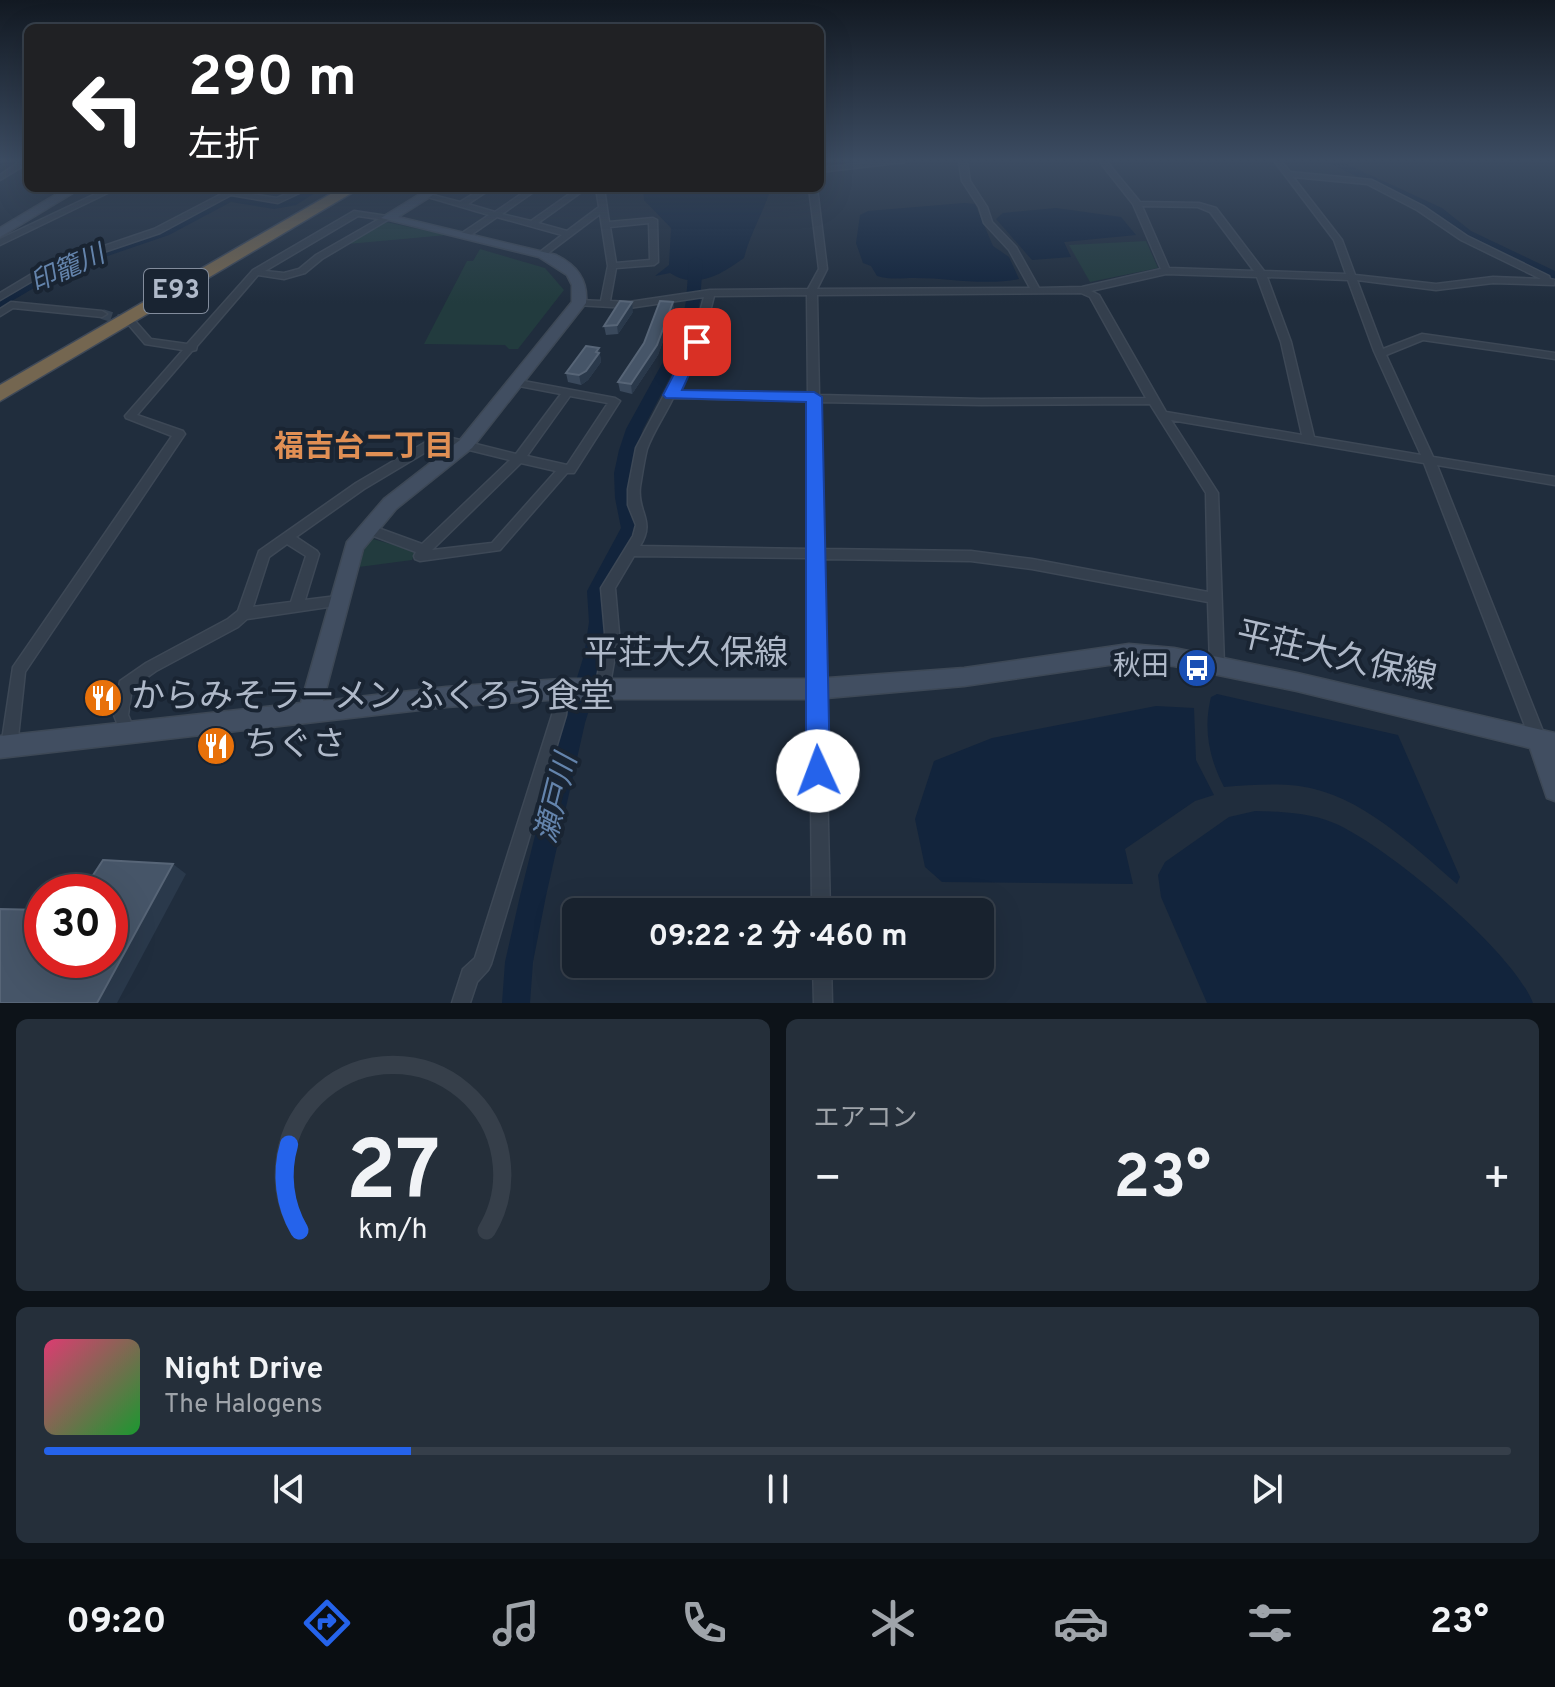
<!DOCTYPE html>
<html lang="ja">
<meta charset="utf-8">
<style>
:root{--surface:#18222e;--page:#252f3a;--text:#f1f3f6;--muted:#9fa4aa;--line:#363f4a;--accent:#2563eb}
body{margin:0;font-family:Overpass,"Noto Sans JP",sans-serif;background:var(--page);color:var(--text);height:100vh;display:flex;flex-direction:column;font-size:30px;white-space:nowrap}
*{box-sizing:border-box;margin:0}
p{font-size:26px;color:var(--muted)}
.icon{flex:none;width:44px;height:44px;fill:none;stroke:currentColor;stroke-width:2;stroke-linecap:round;stroke-linejoin:round}
.map{position:relative;height:1003px;overflow:hidden}
.drawer{display:flex;flex-direction:column;gap:16px;padding:16px;background:#0d1319;flex:1}
.drawer>*{flex:none}
.top-card{position:absolute;left:24px;top:24px;width:800px;height:168px;border-radius:12px;box-shadow:0 8px 32px #0002,0 0 0 2px var(--line);background:#202124;color:#fff;overflow:hidden}
.speed{position:absolute;left:24px;top:874px;display:flex;gap:16px;font-size:40px;font-weight:700;text-align:center}
.speed>*{display:grid;place-content:center;width:104px;height:104px;border-radius:50%;background:var(--surface);box-shadow:0 8px 32px #0002,0 0 0 2px var(--line);line-height:1}
.speed .limit{border:12px solid #d22;background:#fff;color:#111}
.pin{position:absolute;display:grid;place-items:center;width:68px;height:68px;color:#fff;margin:-34px;border-radius:16px;box-shadow:0 4px 12px #0006}
.me{position:absolute;width:88px;margin:-44px;rotate:358deg;stroke-linejoin:round;filter:drop-shadow(0 0 6px #0008)}
.turn{display:flex;align-items:center;gap:28px;height:168px;padding:0 32px;font-size:36px}
.turn .icon{width:104px;height:104px;stroke-width:2.5}
.turn b{display:block;font-size:56px;line-height:68px}
.big{font-size:60px;font-weight:700;line-height:1.1}
.drawer .widget{flex:1;display:flex;flex-direction:column;justify-content:center;gap:12px;min-width:0;padding:0 28px;border-radius:12px;background:var(--page)}
.drawer .dial{align-items:center;gap:0}
.dial svg{height:208px;overflow:visible;fill:none;stroke:var(--line);stroke-width:7;stroke-linecap:round;text-anchor:middle}
.dial text{fill:var(--text);stroke:none}
.song{display:flex;align-items:center;gap:24px}
.cover{width:96px;height:96px;border-radius:12px;background:linear-gradient(135deg,hsl(340 70% 55%),hsl(130 70% 35%))}
.played{height:8px;border-radius:4px;background:linear-gradient(90deg,var(--accent) 25%,var(--line) 25%)}
.keys{display:flex;justify-content:space-around;direction:ltr}
.heat{display:flex;justify-content:space-between;align-items:center;font-size:44px;direction:ltr}
.drawer .tiles{flex:1;display:grid;gap:16px;grid-template-columns:1fr 1fr}
.widget:last-child{grid-column:span 2}
.trip{position:absolute;left:562px;top:898px;width:432px;height:80px;border-radius:12px;background:var(--surface);box-shadow:0 8px 32px #0002,0 0 0 2px var(--line);font-weight:700;line-height:80px;text-align:center}
.dock{display:flex;height:128px;justify-content:space-around;align-items:center;background:#0a0e12;color:var(--muted)}
.dock .icon{width:56px;height:56px}
.dock .selected{color:var(--accent)}
.dock b{font-size:36px;color:var(--text)}
.map>svg:first-child{display:block}
.green{fill:#223b3e}
.water{fill:#12243c}
.lines{fill:none;stroke-linecap:round;stroke-linejoin:round}
.stream{stroke:#12243c;stroke-width:2}
.river{fill:#12243c;fill-rule:evenodd}
.street-tunnel{stroke:#354252;stroke-width:10;stroke-dasharray:10 5;stroke-linecap:butt}
.street-casing{stroke:#3d4856;stroke-width:3}
.secondary-casing{stroke:#3d4856;stroke-width:3}
.highway-casing{stroke:#3f4958;stroke-width:3}
.street{fill:#343f4d;fill-rule:evenodd}
.secondary{fill:#414e61;fill-rule:evenodd}
.highway{fill:#746650;fill-rule:evenodd}
.wall{fill:#3a495c}
.shaded-wall{fill:#2a394b}
.building{fill:#465568;stroke:#576577;stroke-width:2}
.route{fill:#2563eb;stroke:#184099;stroke-width:2}
.labels{text-anchor:middle;dominant-baseline:central;stroke-width:8;stroke-linejoin:round;paint-order:stroke}
.far-water-label{font-size:26px;font-style:italic;fill:#6484ac;stroke:#192432}
.shield{fill:#192432;stroke:#828c9c;stroke-width:2}
.shield-label{font-size:26px;font-weight:bold;fill:#afb9c9}
.poi-label{font-size:28px;fill:#afb9c9;stroke:#192432;text-anchor:end}
.neighbourhood-label{font-size:30px;font-weight:bold;fill:#e08f54;stroke:#192432}
.water-label{font-size:30px;font-style:italic;fill:#6484ac;stroke:#192432}
.near-street-label{font-size:34px;fill:#afb9c9;stroke:#192432}
.near-poi-label{font-size:34px;fill:#afb9c9;stroke:#192432;text-anchor:start}
</style>
<div class="map">
<svg width="1555" height="1003" viewBox="0 0 1555 1003">
<rect width="100%" height="100%" fill="#202d3d"/>
<g class="green">
<polygon points="386,222 447,235 348,244"/>
<polygon points="1146,241 1158,268 1090,282 1069,245"/>
<polygon points="480,249 545,268 564,290 518,349 509,349 505,345 424,344 467,261 473,261"/>
<polygon points="373,539 416,551 412,560 359,567 367,541"/>
</g>
<g class="water">
<path d="M643,188h128c-8,25 -21,46 -27,70 -24,17 -48,32 -74,15l-15,3 14,-11 2,-37 -27,-28z"/>
<path d="M964,203l11,1 18,42 16,11 10,22c-35,7 -69,-1 -104,-1 -15,0 -24,2 -38,-2l-6,-10 -8,-3 -7,-20 4,-28 8,-4z"/>
<polygon points="1056,208 1121,217 1136,235 1064,242 1071,257 1032,260 996,219 1003,213"/>
<path d="M1217,694l181,41 62,142 -3,7c-44,-38 -97,-90 -158,-98 -25,-3 -50,-1 -75,1 -15,-29 -21,-58 -13,-90z"/>
<polygon points="1156,706 1194,708 1196,760 1214,795 1195,801 1125,849 1133,884 942,882 925,867 915,819 934,761 992,738"/>
<path d="M1255,811c27,1 53,1 79,12 52,22 179,128 199,180h-326l-46,-106 -3,-22 7,-13 64,-45z"/>
</g>
<g class="lines">
<polyline class="stream" points="0,165 5,162"/>
<g class="river">
<polygon points="1327,162 1342,162 1442,208 1471,231 1555,271 1555,280 1463,237 1434,214"/>
<polygon points="309,188 323,188 296,205 274,209 231,202 169,235 61,272 0,308 0,298 51,266 161,229 225,196 274,201 289,199"/>
<polygon points="696,257 703,261 700,301 694,331 643,429 636,450 632,473 633,498 639,528 607,591 609,622 606,655 585,723 546,896 533,962 530,1003 502,1003 505,962 520,896 563,723 584,655 589,622 587,591 621,528 615,498 614,473 619,450 626,429 680,331 686,301 689,261"/>
</g>
<polyline class="street-tunnel" points="102,314 130,323"/>
<g class="street-casing">
<g id="street">
<polygon points="19,162 28,163 0,180 0,175"/>
<polygon points="874,162 905,162 820,172 820,168"/>
<path d="M959,162h8l3,19 17,26 5,15 24,25 23,41 43,-1 79,-18 -28,-65 -33,-42h7l33,40 59,1 17,5 48,63 82,3 -12,-34 -59,-78h7l8,10 82,8 51,26 44,30 82,40 1,3 5,1 -1,5 -61,-2 -57,7 -79,-10 26,69 39,-15 133,19v6l-132,-19 -37,15 47,102 122,20v8l-118,-20 109,274 -3,5 -5,2 -5,-2 -3,-5 -106,-276 -253,-43 47,73 6,172 -2,4 -5,2 -5,-2 -2,-4 -2,-63 -176,-33 -61,-8 -149,-2 8,353h-18l-3,-354 -175,-2 -19,32 4,45 -10,57 -2,5 -5,1 -5,-1 -2,-5 10,-57 -4,-45 32,-52 3,-11 -8,-20v-16l8,-41 56,-106 12,-45 -75,11 -53,-3v-4l3,-1 22,1 7,-35 -8,-52 -57,43 -3,-1v-4l22,-17 -65,-18 -29,20h-6v-4l27,-18 -68,-20 4,-2 35,9 23,-14h9l-24,16 27,8 35,-24h9l-37,26 29,7 47,-33h9l-49,35 29,8 32,-24 -3,-19h8l5,34 44,-4 4,2 1,42 -4,3 -38,3 -6,33 19,1 81,-12 98,-1 11,-20 -10,-81h8l10,81 -10,20 213,-1 -21,-38 -25,-27 -5,-16 -17,-26zM1293,177l74,7 50,26 44,30 80,39 -48,-2 -57,7 -81,-9 -13,-35zM1142,206l56,1 12,5 44,59 -85,-3zM649,223l1,37 -34,3 -6,-36zM1166,274l91,3 24,65 21,93 -136,-23 -67,-117 -8,-4zM1267,277l81,3 26,71 47,104 -107,-18 -23,-95zM1081,293l9,4 56,101 -165,1 -162,-4 -2,-100zM807,295l1,100 -132,-3 26,-50 12,-46zM673,398l135,3 1,148 -169,-3c16,-26 -3,-33 0,-59 2,-12 4,-26 7,-38 6,-17 18,-34 26,-51zM819,402l162,3 169,-1 56,89 2,99 -176,-33 -61,-8 -149,-2z"/>
<polygon points="108,188 118,188 0,245 0,239"/>
<polygon points="233,188 243,188 238,192 277,198 300,188 310,188 278,203 231,195 160,233 51,270 0,300 0,293 45,266 154,229"/>
<path d="M354,211l33,5 4,2 -69,41 -17,14 -21,6 -26,-4 -61,71 -1,4 -4,1 -55,64 46,16 2,3 -160,238 -8,75 -3,5 -5,2 -5,-2 -3,-5 12,-80 159,-231 -46,-18 -1,-2 58,-66 -38,-6 -17,-20 5,-3 3,1 15,17 36,5 66,-74zM358,216l21,3 -63,36 -17,14 -15,4 -19,-2z"/>
<polygon points="11,302 102,311 107,314 102,317 13,308 0,316 0,309"/>
<path d="M518,380l97,18 5,3 -46,72h-7l-67,77 -80,11 -5,-2 -1,-3 2,-4 -53,-20 -2,-3 2,-3 4,-2 55,20 88,-84 -69,-17 -77,46 -68,48 21,14 2,3 -14,46 32,-4 5,1 2,4 -2,4 -95,14 -9,8 -82,44 -24,17 -4,27 8,19 -3,5 -5,2 -5,-2 -9,-24 6,-34 26,-18 82,-44 10,-8 21,-60 97,-68 80,-47 4,-1 76,19 45,-60 -47,-9 -1,-2 1,-2zM570,396l38,7 -41,62 -40,-9zM521,463l35,8 -64,72 -60,7zM287,544l19,12 -15,46 -38,5 16,-50z"/>
<polygon points="562,683 567,684 569,689 566,715 491,964 488,970 477,982 470,1003 452,1003 463,969 475,958 552,715 557,684"/>
<polygon points="813,964 831,964 832,1003 814,1003"/>
</g>
</g>
<g class="secondary-casing">
<g id="secondary">
<polygon points="67,188 81,188 0,237 0,228"/>
<path d="M430,188h14l-46,29 158,38c20,10 32,24 30,48l-114,145 -76,61 -33,40 -40,152 123,-14 116,-8h253l149,-11 165,-24 45,4 123,25 258,60v68l-8,-3 -17,-50 -233,-57 -123,-25 -45,-4 -165,24 -149,13h-253l-116,8 -446,51v-22l301,-33 46,-161 37,-43 76,-59 112,-138v-17l-5,-10 -28,-18 -158,-39z"/>
</g>
</g>
<g class="highway-casing">
<polygon id="highway" points="341,188 360,188 0,401 0,385"/>
</g>
<use href="#street" class="street"/>
<use href="#secondary" class="secondary"/>
<use href="#highway" class="highway"/>
</g>
<g class="wall">
<polygon points="673,302 674,311 658,355 632,394 620,391 618,382"/>
<polygon points="633,312 618,334 606,335 604,326"/>
<polygon points="599,348 601,362 588,380 581,385 568,382 566,373"/>
</g>
<g class="shaded-wall">
<polygon points="632,302 633,312 618,334 617,325"/>
<polygon points="673,302 674,311 658,355 632,394 631,384"/>
<polygon points="599,348 601,362 588,380 581,385 579,375"/>
<polygon points="173,864 186,874 117,1003 97,1003"/>
</g>
<g class="building">
<polygon points="620,301 632,302 617,325 604,326"/>
<polygon points="660,301 673,302 657,345 631,384 618,382 644,343"/>
<polygon points="586,346 599,348 596,352 599,353 586,371 579,375 566,373"/>
<polygon points="103,860 173,864 97,1003 0,1003 0,909 42,910 42,960 110,960 110,892 82,892"/>
</g>
<linearGradient id="sky" x2="0" y2="1"><stop stop-color="#121922"/><stop offset="0.53" stop-color="#3c4c62"/><stop offset="1" stop-color="#3c4c62" stop-opacity="0"/></linearGradient>
<rect width="1555" height="303" fill="url(#sky)"/>
<polygon class="route" points="692,339 704,342 682,390 814,392 822,397 830,771 826,779 818,782 809,779 806,771 806,402 666,398 663,395"/>
<defs>
<g id="bus-disc" transform="scale(2)"><circle r="9.5" fill="#1a4fb4" stroke="#192432"/><path d="M-5-6H5V4H4V6H2V4H-2V6H-4V4H-5ZM-3.5-4V0h7V-4ZM-3.5 1.2v1.5H-2V1.2ZM2 1.2v1.5H3.5V1.2Z" fill="#fff"/></g>
<g id="restaurant-disc" transform="scale(2)"><circle r="9.5" fill="#e8710a" stroke="#192432"/><path d="M-5-6h1v4h1v-4h1v4h1v-4h1v5L-1.5 .5V6h-2V.5L-5-1ZM5-6V6H3V1.5H1.5Q1.5-4 5-6Z" fill="#fff"/></g>
</defs>
<g fill-rule="evenodd">
<use href="#bus-disc" x="1197" y="668"/>
<use href="#restaurant-disc" x="103" y="698"/>
<use href="#restaurant-disc" x="216" y="746"/>
</g>
<g class="labels">
<g class="far-water-label">
<text transform="translate(68 270) rotate(-24)">印籠川</text>
</g>
<rect class="shield" x="144" y="269" width="64" height="44" rx="6"/>
<g class="shield-label">
<text x="176" y="291">E93</text>
</g>
<g class="poi-label">
<text x="1169" y="668">秋田</text>
</g>
<g class="neighbourhood-label">
<text x="364" y="448">福吉台二丁目</text>
</g>
<g class="water-label">
<text transform="translate(558 799) rotate(-76)">瀬戸川</text>
</g>
<g class="near-street-label">
<text x="686" y="655">平荘大久保線</text>
<text transform="translate(1336 658) rotate(13)">平荘大久保線</text>
</g>
<g class="near-poi-label">
<text x="131" y="698">からみそラーメン ふくろう食堂</text>
<text x="244" y="746">ちぐさ</text>
</g>
</g>
</svg>
<div class="speed"><div class="limit">30</div></div>
<div class="pin" style="left:697px;top:342px;background:#d93025"><svg class="icon" aria-label="arrive" viewBox="0 0 24 24"><path d="M6 21V4h12l-3 4 3 4H6"/></svg></div>
<svg class="me" style="left:818px;top:771px" viewBox="-20 -20 40 40"><circle r="19" fill="#fff"/><path d="M0-13L10 11 0 6-10 11z" fill="#2563eb"/></svg>
<div class="trip">09:22 · 2 分 · 460 m</div>
<div class="top-card">
<div class="turn"><svg class="icon" aria-label="left" viewBox="0 0 24 24"><path d="M17 20v-9H6M10 6l-5 5 5 5"/></svg><div><b>290 m</b>左折</div></div>
</div>
</div>
<section class="drawer">
<div class="tiles">
<div class="widget dial"><svg viewBox="0 0 100 80">
<path d="M14 69A42 42 0 1 1 86 69"/>
<path d="M14 69A42 42 0 0 1 10 36" stroke="#2563eb"/>
<text x="50" y="56" font-size="32" font-weight="700">27</text>
<text x="50" y="72" font-size="11">km/h</text>
</svg></div>
<div class="widget"><p>エアコン</p>
<div class="heat"><a>−</a><b class="big">23°</b><a>+</a></div>
</div>
<div class="widget">
<div class="song"><i class="cover"></i><div><b>Night Drive</b><p>The Halogens</p></div></div>
<div class="played"></div>
<div class="keys"><svg class="icon" aria-label="previous" viewBox="0 0 24 24"><path d="M18 5L8 12l10 7zM5 5v14"/></svg><svg class="icon" aria-label="pause" viewBox="0 0 24 24"><path d="M8 5v14M16 5v14"/></svg><svg class="icon" aria-label="next" viewBox="0 0 24 24"><path d="M6 5l10 7-10 7zM19 5v14"/></svg></div>
</div>
</div>
</section>
<nav class="dock">
<b>09:20</b>
<svg class="icon selected" aria-label="directions" viewBox="0 0 24 24"><path d="M12 3l9 9-9 9-9-9zM9 14v-3h6M13 9l2 2-2 2"/></svg>
<svg class="icon" aria-label="music" viewBox="0 0 24 24"><path d="M9 18V5l10-2v13"/><circle cx="6" cy="18" r="3"/><circle cx="16" cy="16" r="3"/></svg>
<svg class="icon" aria-label="phone" viewBox="0 0 24 24"><path d="M5 4h4l2 5-3 2q2 4 5 5l2-3 5 2v4C11 20 4 13 5 4z"/></svg>
<svg class="icon" aria-label="climate" viewBox="0 0 24 24"><path d="M12 3v18M4 7l16 10M4 17L20 7"/></svg>
<svg class="icon" aria-label="car" viewBox="0 0 24 24"><path d="M5 17H2v-5l4-1 3-4h7l3 4 3 1v5h-3M9 17h6M6 11h13"/><circle cx="7" cy="17" r="2"/><circle cx="17" cy="17" r="2"/></svg>
<svg class="icon" aria-label="filters" viewBox="0 0 24 24"><path d="M4 7h16M4 17h16"/><circle cx="9" cy="7" r="2"/><circle cx="15" cy="17" r="2"/></svg>
<b>23°</b>
</nav>
